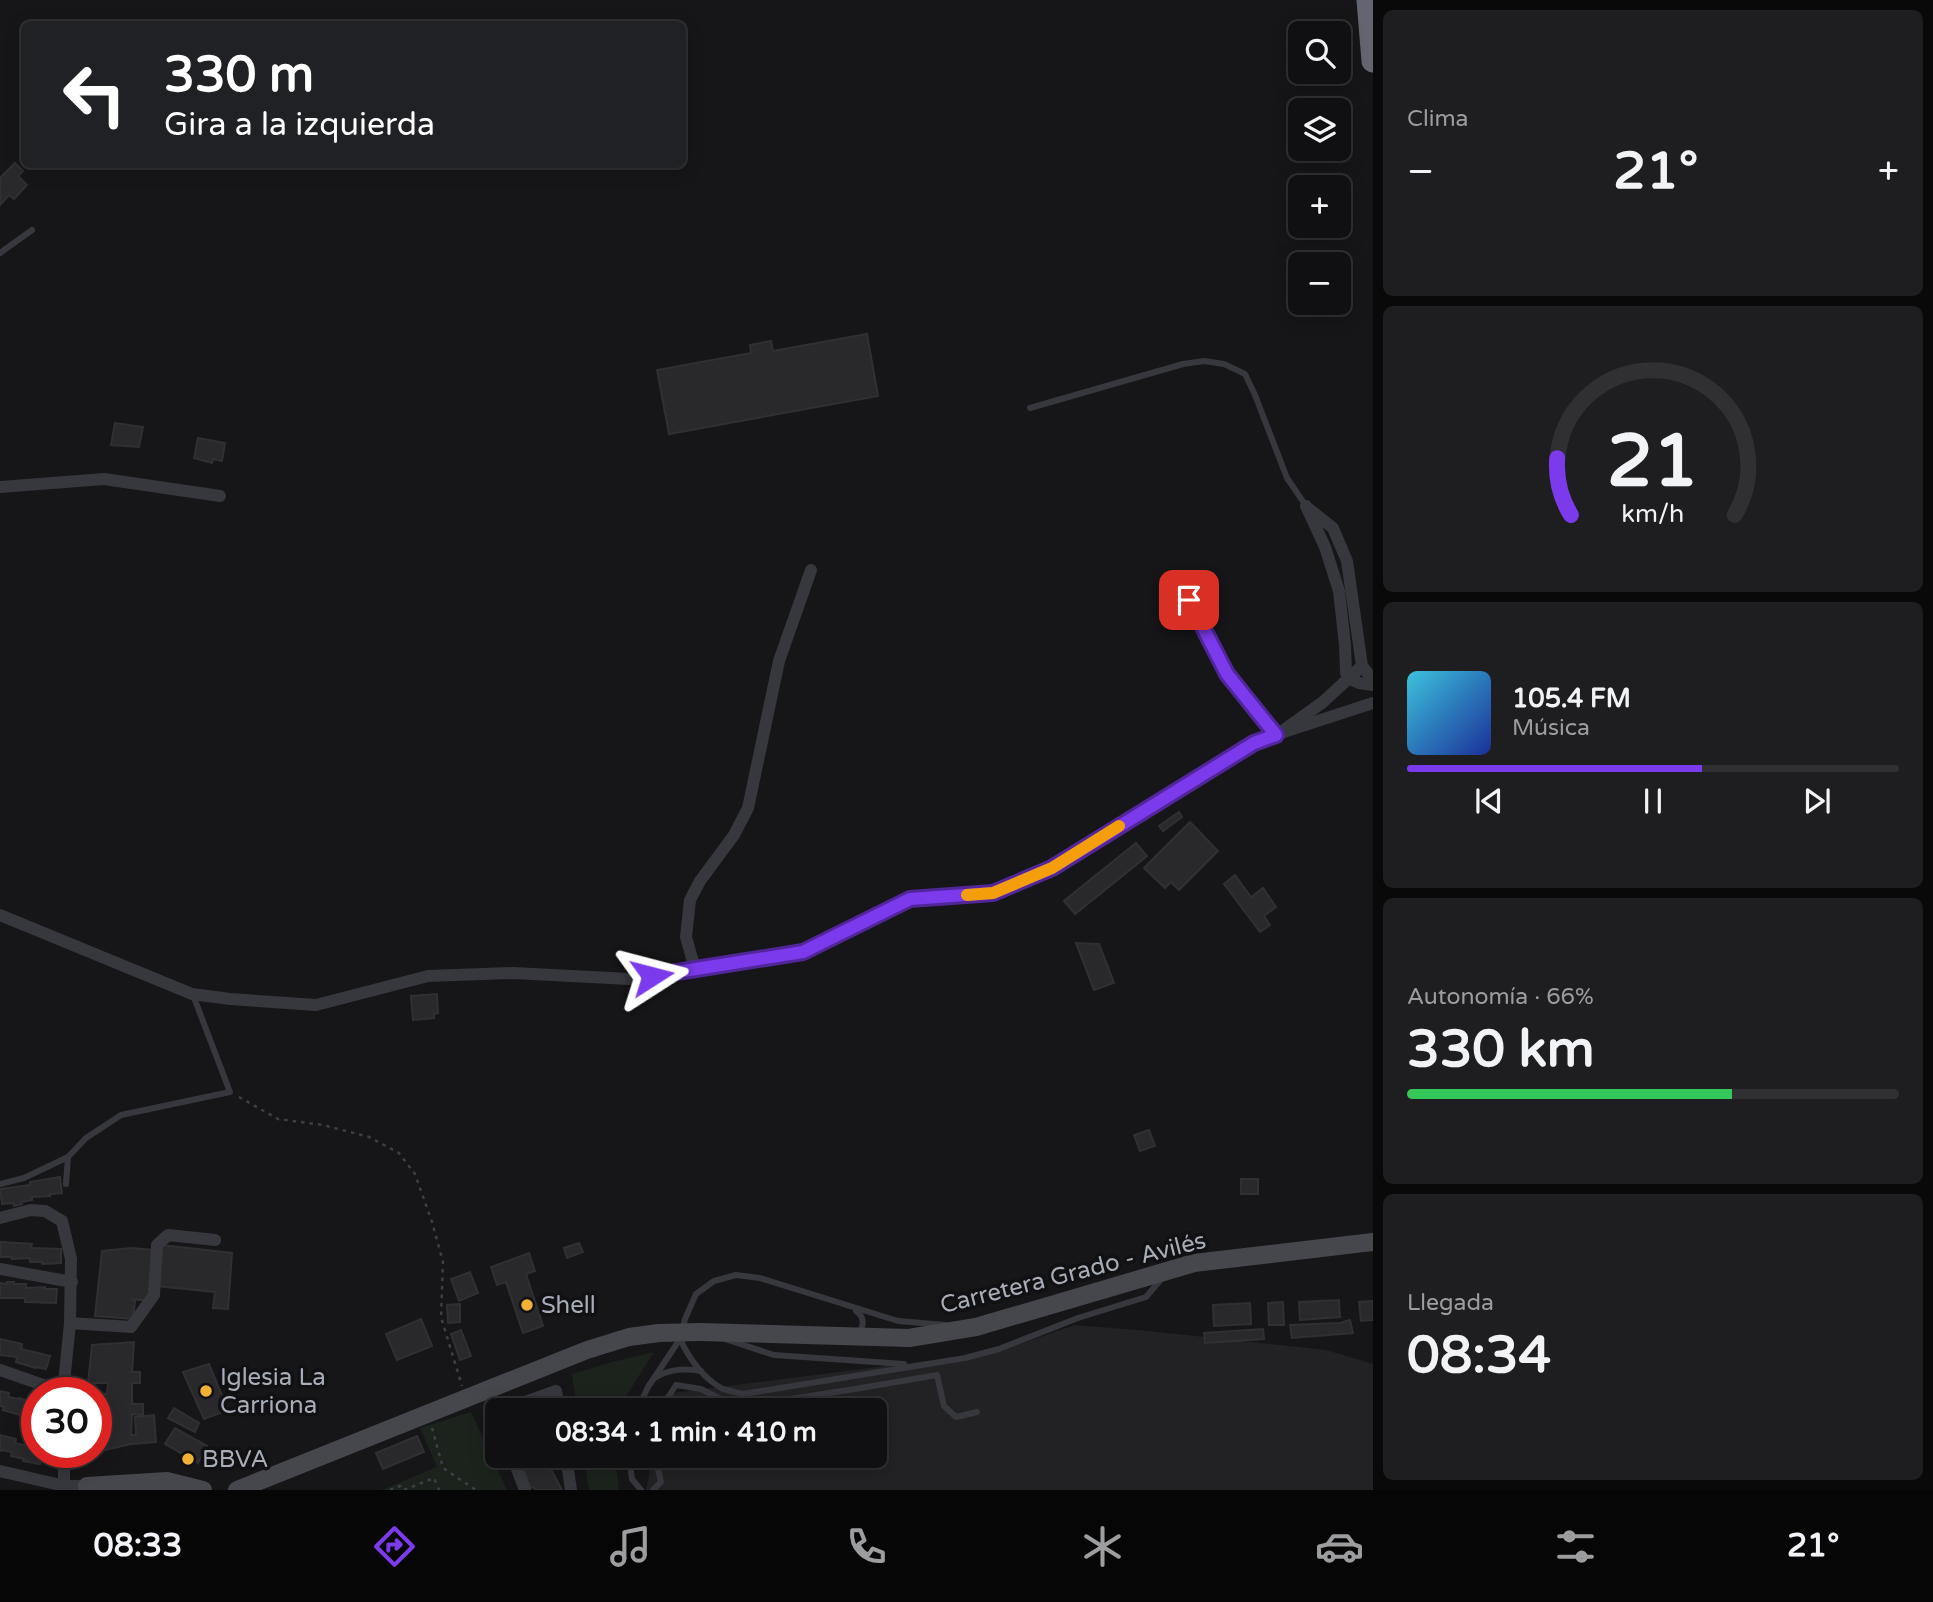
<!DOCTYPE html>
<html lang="es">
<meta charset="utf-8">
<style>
:root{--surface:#101012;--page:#1e1e20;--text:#f1f3f6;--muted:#9c9d9f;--line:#303032;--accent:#7c3aed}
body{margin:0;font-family:"Varela Round",sans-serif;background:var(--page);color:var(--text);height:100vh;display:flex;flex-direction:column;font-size:26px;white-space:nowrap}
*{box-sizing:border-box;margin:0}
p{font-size:23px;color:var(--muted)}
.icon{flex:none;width:38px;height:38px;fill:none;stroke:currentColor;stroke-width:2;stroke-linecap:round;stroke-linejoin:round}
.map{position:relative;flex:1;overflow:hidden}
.panel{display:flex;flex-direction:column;gap:10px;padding:10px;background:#09090a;width:560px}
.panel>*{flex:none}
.top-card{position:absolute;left:21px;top:21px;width:665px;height:147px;border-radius:10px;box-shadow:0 4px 18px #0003,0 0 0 2px var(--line);background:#202124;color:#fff;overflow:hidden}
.buttons{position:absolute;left:1288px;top:21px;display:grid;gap:14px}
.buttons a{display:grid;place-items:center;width:63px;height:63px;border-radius:10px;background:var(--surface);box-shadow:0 4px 18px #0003,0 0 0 2px var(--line);font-size:35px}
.speed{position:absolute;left:21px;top:1377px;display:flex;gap:14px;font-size:35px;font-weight:700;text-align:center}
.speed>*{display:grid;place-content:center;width:91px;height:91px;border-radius:50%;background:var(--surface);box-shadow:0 4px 18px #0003,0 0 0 2px var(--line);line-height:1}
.speed .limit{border:10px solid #d22;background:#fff;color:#111}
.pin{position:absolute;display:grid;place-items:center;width:60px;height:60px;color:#fff;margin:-30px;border-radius:14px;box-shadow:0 4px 10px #0006}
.me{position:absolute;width:77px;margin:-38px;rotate:81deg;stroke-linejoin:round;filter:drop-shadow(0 0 5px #0008)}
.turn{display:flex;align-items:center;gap:24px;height:147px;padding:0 28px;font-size:32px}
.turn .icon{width:91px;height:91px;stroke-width:2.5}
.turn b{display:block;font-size:49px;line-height:60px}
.big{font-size:52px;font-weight:700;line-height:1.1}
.panel .tile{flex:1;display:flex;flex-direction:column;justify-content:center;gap:10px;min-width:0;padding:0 24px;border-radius:10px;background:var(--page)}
.panel .dial{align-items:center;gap:0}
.dial svg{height:182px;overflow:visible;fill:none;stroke:var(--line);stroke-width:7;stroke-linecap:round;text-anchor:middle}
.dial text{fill:var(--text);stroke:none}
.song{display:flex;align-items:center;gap:21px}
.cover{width:84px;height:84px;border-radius:10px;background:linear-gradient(135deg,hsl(190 70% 55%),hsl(230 70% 35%))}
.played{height:7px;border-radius:4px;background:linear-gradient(90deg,var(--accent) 60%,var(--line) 60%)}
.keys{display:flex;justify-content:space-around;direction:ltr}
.heat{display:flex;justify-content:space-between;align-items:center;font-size:38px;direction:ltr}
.charge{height:10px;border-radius:5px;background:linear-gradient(90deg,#34c759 66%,var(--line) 0)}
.trip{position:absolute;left:485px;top:1398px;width:402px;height:70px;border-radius:10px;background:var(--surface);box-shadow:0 4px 18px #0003,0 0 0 2px var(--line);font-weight:700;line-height:70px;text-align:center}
.dock{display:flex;height:112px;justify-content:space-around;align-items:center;background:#060607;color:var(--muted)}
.dock .icon{width:49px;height:49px}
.dock .active{color:var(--accent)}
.dock b{font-size:32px;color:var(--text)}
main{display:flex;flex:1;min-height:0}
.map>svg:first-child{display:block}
.built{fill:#222225}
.green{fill:#1c231d}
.building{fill:#29292c;stroke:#303034;stroke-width:2}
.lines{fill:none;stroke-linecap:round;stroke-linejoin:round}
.path{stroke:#3d3f44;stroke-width:2.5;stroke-dasharray:3.5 5;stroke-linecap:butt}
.lane{stroke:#37383d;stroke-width:6}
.street{stroke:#37383d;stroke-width:12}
.secondary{stroke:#45474d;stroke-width:18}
.highway{stroke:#63666e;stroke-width:23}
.secondary-bridge{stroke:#45474d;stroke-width:18}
.route-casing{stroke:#51269a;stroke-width:18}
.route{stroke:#7c3aed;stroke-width:12}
.slow{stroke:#f59e0b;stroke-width:12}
.poi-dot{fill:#f2b134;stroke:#111113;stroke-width:2.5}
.labels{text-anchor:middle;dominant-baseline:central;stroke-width:7;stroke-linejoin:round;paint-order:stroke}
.street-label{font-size:24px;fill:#a8adb8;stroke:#111113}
.poi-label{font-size:24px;fill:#a8adb8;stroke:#111113;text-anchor:start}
</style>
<main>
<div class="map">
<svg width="1373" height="1490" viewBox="0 0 1373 1490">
<rect width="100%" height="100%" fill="#161618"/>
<polygon class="built" points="1075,1325 1149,1331 1326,1350 1373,1364 1373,1490 646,1490 653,1456 875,1456 875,1410 662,1410 665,1394 996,1352"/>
<g class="green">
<polygon points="654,1352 617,1410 577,1410 572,1374 612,1362"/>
<polygon points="471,1412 507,1490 382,1490 437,1467 420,1428"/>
<polygon points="584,1456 615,1456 619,1490 589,1490"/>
</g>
<g class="building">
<polygon points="15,163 23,171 18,176 27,185 14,199 9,195 0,205 0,178"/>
<polygon points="867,334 878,396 669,434 657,370 751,353 750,345 771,341 773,351"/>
<polygon points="115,423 143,427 139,447 111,445"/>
<polygon points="198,438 225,443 222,461 213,459 212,463 194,458"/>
<polygon points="1179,812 1182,817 1163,831 1159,826"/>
<polygon points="1190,822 1218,851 1179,890 1171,882 1165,888 1144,868"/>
<polygon points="1136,843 1147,856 1075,914 1064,901"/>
<polygon points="1235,875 1251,897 1263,888 1276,907 1264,916 1270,925 1260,932 1224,884"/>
<polygon points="1076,943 1099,944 1114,983 1094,990"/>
<polygon points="437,994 438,1013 434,1014 434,1018 413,1020 411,996"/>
<polygon points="1149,1130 1155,1146 1140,1151 1134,1135"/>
<polygon points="60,1177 62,1193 50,1194 50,1196 32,1197 32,1200 21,1202 22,1204 14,1206 13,1203 2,1204 0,1189 30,1185 30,1182"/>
<rect x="1241" y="1179" width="17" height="15"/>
<polygon points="1,1242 32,1244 31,1248 61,1249 61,1263 42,1264 42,1262 30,1262 30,1258 12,1259 12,1257 0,1257"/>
<polygon points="579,1243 583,1252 567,1258 564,1248"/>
<polygon points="161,1245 232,1253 228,1309 213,1308 215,1292 157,1286"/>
<polygon points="131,1248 153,1250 148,1301 131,1299 135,1301 133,1319 95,1316 102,1251"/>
<polygon points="529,1253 535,1271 526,1274 543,1326 523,1333 506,1282 497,1285 491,1267"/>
<polygon points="470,1272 478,1293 459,1301 451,1279"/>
<polygon points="7,1282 14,1282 14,1284 26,1284 26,1288 45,1287 45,1289 57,1289 56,1303 25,1302 25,1298 0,1298 0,1283 7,1284"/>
<polygon points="1339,1300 1340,1317 1300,1320 1299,1302"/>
<polygon points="1373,1301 1373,1320 1361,1321 1359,1302"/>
<polygon points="1283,1302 1284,1325 1269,1325 1268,1303"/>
<polygon points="1250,1303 1251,1324 1214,1326 1213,1305"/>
<polygon points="460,1304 460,1322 448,1323 447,1305"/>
<polygon points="421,1319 432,1346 397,1360 386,1334"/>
<polygon points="1350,1320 1353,1333 1292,1338 1290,1325 1340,1323"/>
<polygon points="1263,1329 1264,1339 1205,1343 1204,1333"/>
<polygon points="461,1330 471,1356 460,1360 451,1334"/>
<polygon points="0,1339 22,1344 21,1349 50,1356 46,1369 35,1367 35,1368 16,1362 17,1357 0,1355"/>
<polygon points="134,1342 132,1372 140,1372 140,1383 132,1383 132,1404 143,1404 143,1415 132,1414 131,1435 136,1435 135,1417 154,1415 156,1442 131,1444 96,1452 96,1393 87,1393 87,1392 107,1394 108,1383 88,1383 92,1345"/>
<polygon points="209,1364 228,1410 204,1419 183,1372"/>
<polygon points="0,1391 9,1393 8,1397 19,1399 19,1398 37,1404 34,1419 3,1410 4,1407 0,1406"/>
<polygon points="174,1408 199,1423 195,1432 168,1418"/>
<polygon points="175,1428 207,1446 198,1463 165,1444"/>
<polygon points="0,1435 16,1439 15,1443 37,1448 37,1452 43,1452 40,1464 23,1461 24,1459 11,1456 12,1452 2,1450 0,1451"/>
<polygon points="417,1436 424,1452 383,1469 376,1453"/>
<polygon points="535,1456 548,1456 545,1458 562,1490 535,1490 534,1487 531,1488 523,1468 538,1461"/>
</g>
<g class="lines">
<g class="path">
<polyline points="239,1097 278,1119 323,1125 369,1137 399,1153 415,1174 432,1222 443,1262 441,1317 462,1386"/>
<polyline points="432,1428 443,1468 476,1490"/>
<polyline points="390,1490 400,1486 402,1490"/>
<polyline points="404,1490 434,1478 439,1490"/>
</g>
<g class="lane">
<polyline points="0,253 32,230"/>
<polyline points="1030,408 1183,364 1204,361 1224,364 1245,374 1255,395 1287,478 1306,506"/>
<polyline points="0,1184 24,1178 68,1157"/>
<polyline points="66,1184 68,1157 86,1138 121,1115 230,1092 193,995"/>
<path d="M856,1311c10,7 7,15 3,24"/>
<path d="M680,1339c9,19 22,38 41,49 6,3 15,4 22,6l222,-36 34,-9 79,-31 68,-21 17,-20"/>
<polyline points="725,1339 774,1355 904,1364"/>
<path d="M656,1377c15,-8 28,-9 45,-6"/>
<polyline points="637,1410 648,1387 680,1339 685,1319 696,1294 714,1281 736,1275 760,1278 898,1321 946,1325"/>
<polyline points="660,1410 676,1385 701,1389 737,1407 855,1389 937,1375 944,1406 956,1417 977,1412"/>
<polyline points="629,1456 632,1479 641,1490"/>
<polyline points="653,1490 661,1482 655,1456"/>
</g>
<g class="street">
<polyline points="0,487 104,479 220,496"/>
<polyline points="1306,506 1325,547 1339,591 1345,645 1346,673 1350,679 1359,683 1373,685"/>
<polyline points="1309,509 1333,528 1347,561 1362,666 1369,675 1373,676"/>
<polyline points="1189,600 1227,674 1277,735 1323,702 1362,666"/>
<polyline points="0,915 192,994 230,999 316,1005 428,976 513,973 630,979 695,969 803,952 910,899 993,893 1052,868 1253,742 1373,703"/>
<polyline points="695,969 686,937 690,900 700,881 734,835 748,808 779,661 811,570"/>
<polyline points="0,1218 31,1210 45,1211 62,1221 71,1259 70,1323 63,1393"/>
<polyline points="0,1269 72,1282"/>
<polyline points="70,1323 131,1327 154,1295 157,1245 168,1235 215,1240"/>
<polyline points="0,1370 63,1392"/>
<polyline points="488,1390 497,1414"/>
<polyline points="503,1410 556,1391 559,1410"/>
<polyline points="64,1452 64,1490"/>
<polyline points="512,1456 525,1490"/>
<polyline points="566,1456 571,1490"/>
<polyline points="0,1471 65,1486 87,1486"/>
</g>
<g class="secondary">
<polyline points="700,1332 909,1338 976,1327 1194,1263 1373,1242"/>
<polyline points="87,1486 167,1481 203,1490"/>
<polyline points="237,1490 587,1350 629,1337 659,1333"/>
</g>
<polyline class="highway" points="1368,0 1373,61"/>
<polyline class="secondary-bridge" points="659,1333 700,1332"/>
</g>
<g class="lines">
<g class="route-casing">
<polyline id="route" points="652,976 803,952 910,899 993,893 1052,868 1254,743 1276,735 1227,674 1189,600"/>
</g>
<use href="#route" class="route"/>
<polyline class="slow" points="967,895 993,893 1052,868 1119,826"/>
</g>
<g class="poi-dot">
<circle cx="527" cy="1305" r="7"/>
<circle cx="206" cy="1391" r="7"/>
<circle cx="188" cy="1459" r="7"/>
</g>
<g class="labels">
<g class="street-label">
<text transform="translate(1073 1273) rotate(-14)">Carretera Grado - Avilés</text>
</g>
<g class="poi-label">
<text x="541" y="1305">Shell</text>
<text x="220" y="1377">Iglesia La<tspan x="220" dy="28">Carriona</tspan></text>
<text x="202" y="1459">BBVA</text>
</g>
</g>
</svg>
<div class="buttons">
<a><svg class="icon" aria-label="search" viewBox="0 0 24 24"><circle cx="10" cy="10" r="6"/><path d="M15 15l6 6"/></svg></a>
<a><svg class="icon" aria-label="layers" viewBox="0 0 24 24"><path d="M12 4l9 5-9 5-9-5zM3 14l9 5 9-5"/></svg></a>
<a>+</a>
<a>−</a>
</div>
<div class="speed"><div class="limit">30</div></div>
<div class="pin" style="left:1189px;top:600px;background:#d93025"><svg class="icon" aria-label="arrive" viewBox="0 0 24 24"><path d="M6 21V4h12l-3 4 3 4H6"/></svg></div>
<svg class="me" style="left:652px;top:976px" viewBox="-20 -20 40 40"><path d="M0-17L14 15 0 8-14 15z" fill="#7c3aed" stroke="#fff" stroke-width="4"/></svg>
<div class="trip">08:34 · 1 min · 410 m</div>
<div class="top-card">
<div class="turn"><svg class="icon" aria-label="left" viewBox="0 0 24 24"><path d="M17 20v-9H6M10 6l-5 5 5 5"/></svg><div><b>330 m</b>Gira a la izquierda</div></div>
</div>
</div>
<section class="panel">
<div class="tile"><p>Clima</p>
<div class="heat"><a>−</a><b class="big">21°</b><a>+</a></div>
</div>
<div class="tile dial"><svg viewBox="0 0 100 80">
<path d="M14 69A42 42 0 1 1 86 69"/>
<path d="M14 69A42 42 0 0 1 8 44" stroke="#7c3aed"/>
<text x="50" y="56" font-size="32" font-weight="700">21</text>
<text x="50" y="72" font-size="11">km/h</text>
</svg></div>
<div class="tile">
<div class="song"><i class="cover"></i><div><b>105.4 FM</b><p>Música</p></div></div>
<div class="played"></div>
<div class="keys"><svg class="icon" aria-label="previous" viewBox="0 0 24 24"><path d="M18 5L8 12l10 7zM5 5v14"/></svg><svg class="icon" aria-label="pause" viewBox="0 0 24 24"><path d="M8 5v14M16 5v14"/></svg><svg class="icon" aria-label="next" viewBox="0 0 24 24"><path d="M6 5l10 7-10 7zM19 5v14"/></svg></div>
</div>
<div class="tile"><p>Autonomía · 66%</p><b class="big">330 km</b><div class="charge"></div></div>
<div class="tile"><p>Llegada</p><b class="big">08:34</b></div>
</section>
</main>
<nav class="dock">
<b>08:33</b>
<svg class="icon active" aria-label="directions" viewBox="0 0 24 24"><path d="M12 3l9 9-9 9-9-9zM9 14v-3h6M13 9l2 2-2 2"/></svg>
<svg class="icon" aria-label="music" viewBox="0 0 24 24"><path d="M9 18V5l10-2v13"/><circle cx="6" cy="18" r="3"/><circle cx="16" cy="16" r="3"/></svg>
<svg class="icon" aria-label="phone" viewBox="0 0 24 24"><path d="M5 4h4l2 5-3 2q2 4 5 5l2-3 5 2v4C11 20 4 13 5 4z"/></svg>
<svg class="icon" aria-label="climate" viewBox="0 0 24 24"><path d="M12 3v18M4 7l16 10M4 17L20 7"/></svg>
<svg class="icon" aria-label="car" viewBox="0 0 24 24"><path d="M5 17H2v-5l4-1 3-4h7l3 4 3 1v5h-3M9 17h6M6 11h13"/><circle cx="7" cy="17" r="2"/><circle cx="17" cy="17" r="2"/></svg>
<svg class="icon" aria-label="filters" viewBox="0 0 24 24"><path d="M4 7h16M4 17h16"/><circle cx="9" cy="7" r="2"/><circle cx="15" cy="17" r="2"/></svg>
<b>21°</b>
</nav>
